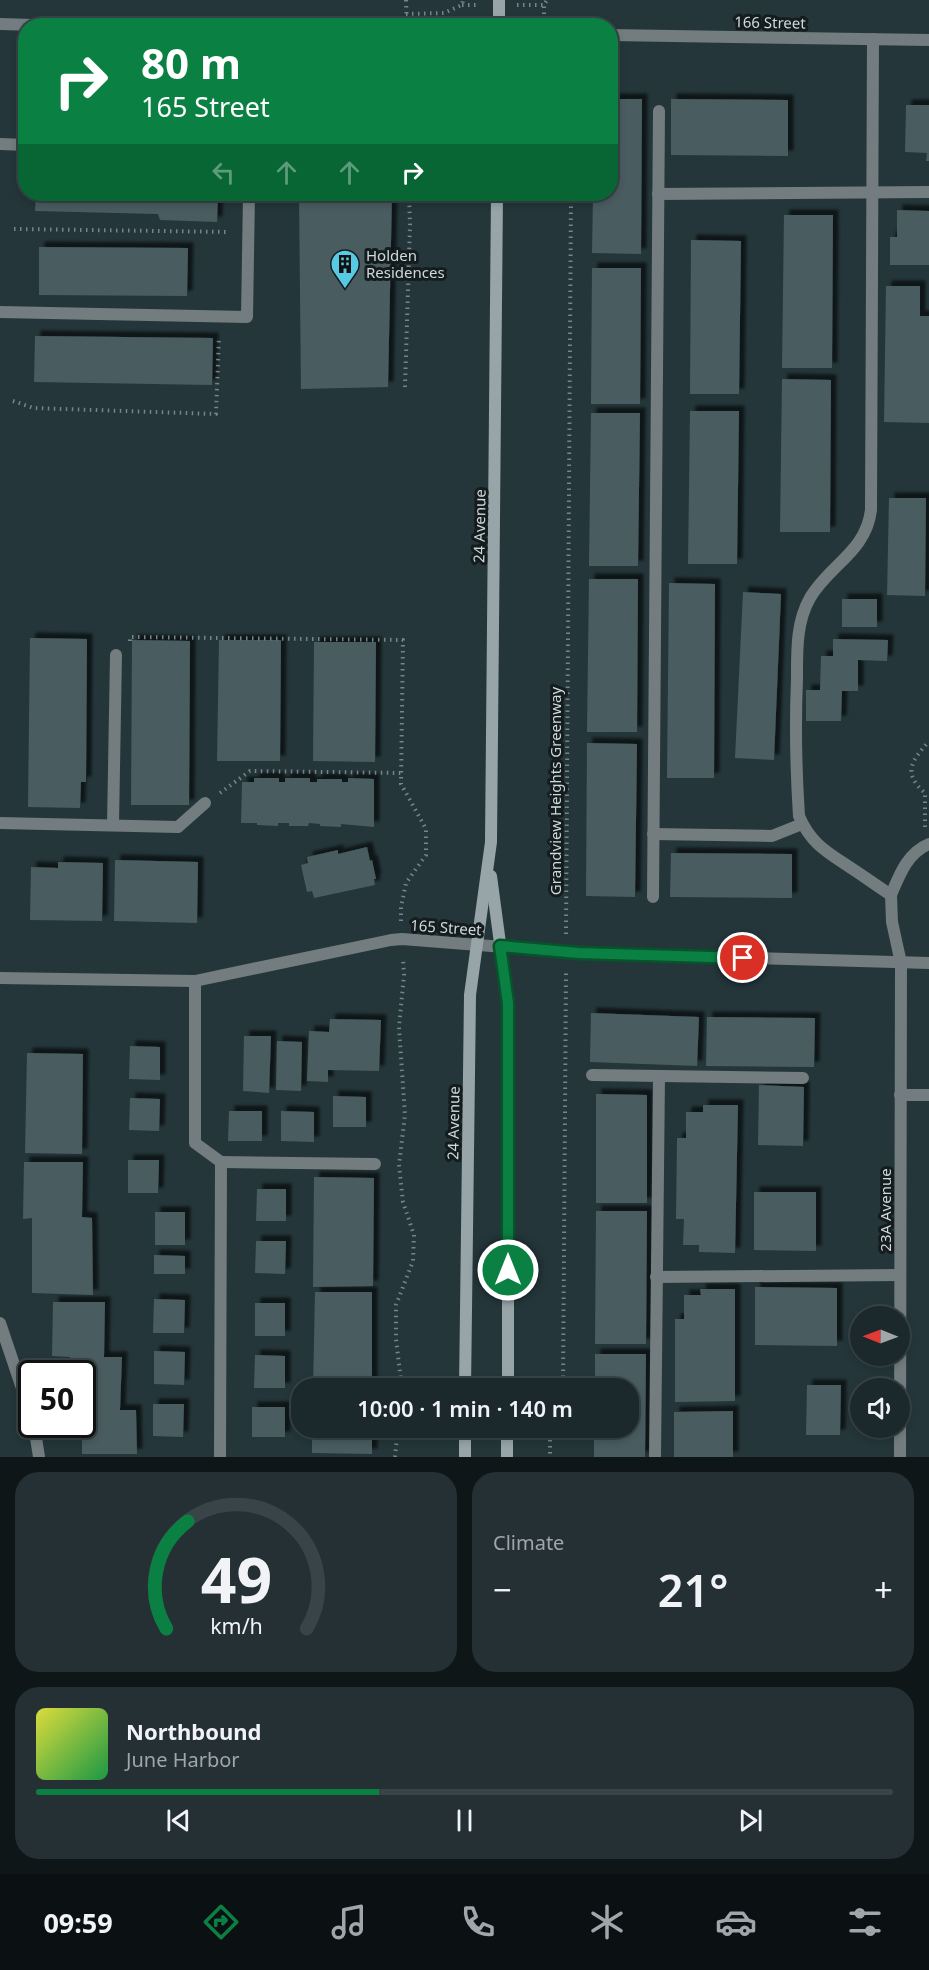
<!DOCTYPE html>
<meta charset="utf-8">
<style>
:root{--surface:#1b282c;--page:#243034;--text:#f1f3f6;--muted:#a0a6a9;--line:#394448;--accent:#0b8043}
body{margin:0;font-family:"Noto Sans",sans-serif;background:var(--page);color:var(--text);height:100vh;display:flex;flex-direction:column;font-size:22px;white-space:nowrap}
*{box-sizing:border-box;margin:0}
p{font-size:20px;color:var(--muted)}
.icon{flex:none;width:33px;height:33px;fill:none;stroke:currentColor;stroke-width:2;stroke-linecap:round;stroke-linejoin:round}
.map{position:relative;height:1457px;overflow:hidden}
.drawer{display:flex;flex-direction:column;gap:15px;padding:15px;background:#0f1618;flex:1}
.drawer>*{flex:none}
.guide{position:absolute;left:18px;top:18px;width:600px;height:183px;border-radius:24px;box-shadow:0 3px 9px #0003,0 0 0 2px var(--line);background:#0b8043;color:#fff;overflow:hidden}
.needle{width:39px;rotate:271deg}
.tools{position:absolute;left:850px;top:1306px;display:grid;gap:12px}
.tools a{display:grid;place-items:center;width:60px;height:60px;border-radius:50%;background:var(--surface);box-shadow:0 3px 9px #0003,0 0 0 2px var(--line);font-size:30px}
.speed{position:absolute;left:18px;top:1360px;display:flex;gap:12px;font-size:30px;font-weight:700;text-align:center}
.speed>*{display:grid;place-content:center;width:78px;height:78px;border-radius:50%;background:var(--surface);box-shadow:0 3px 9px #0003,0 0 0 2px var(--line);line-height:1}
.speed .limit{border:3px solid #111;border-radius:9px;background:#fff;color:#111}
.pin{position:absolute;display:grid;place-items:center;width:51px;height:51px;color:#fff;margin:-26px;border:3px solid #fff;border-radius:50%;box-shadow:0 2px 6px #0007}
.me{position:absolute;width:66px;margin:-33px;rotate:0deg;stroke-linejoin:round;filter:drop-shadow(0 0 4px #0008)}
.turn{display:flex;align-items:center;gap:21px;height:126px;padding:0 24px;font-size:27px}
.turn .icon{width:78px;height:78px;stroke-width:2.5}
.turn b{display:block;font-size:42px;line-height:51px}
.lanes{display:flex;align-items:center;height:57px;padding:0 24px;background:#0003;justify-content:center;gap:30px;direction:ltr}
.lanes .off{opacity:.35}
.big{font-size:45px;font-weight:600;line-height:1.1}
.drawer .card{flex:1;display:flex;flex-direction:column;justify-content:center;gap:9px;min-width:0;padding:0 21px;border-radius:24px;background:var(--page)}
.drawer .dial{align-items:center;gap:0}
.dial svg{height:156px;overflow:visible;fill:none;stroke:var(--line);stroke-width:7;stroke-linecap:round;text-anchor:middle}
.dial text{fill:var(--text);stroke:none}
.song{display:flex;align-items:center;gap:18px}
.cover{width:72px;height:72px;border-radius:9px;background:linear-gradient(135deg,hsl(60 70% 55%),hsl(140 70% 35%))}
.played{height:6px;border-radius:3px;background:linear-gradient(90deg,var(--accent) 40%,var(--line) 40%)}
.keys{display:flex;justify-content:space-around;direction:ltr}
.heat{display:flex;justify-content:space-between;align-items:center;font-size:33px;direction:ltr}
.drawer .tiles{flex:1;display:grid;gap:15px;grid-template-columns:1fr 1fr}
.card:last-child{grid-column:span 2}
.trip{position:absolute;left:291px;top:1378px;width:348px;height:60px;border-radius:24px;background:var(--surface);box-shadow:0 3px 9px #0003,0 0 0 2px var(--line);font-weight:600;line-height:60px;text-align:center}
.dock{display:flex;height:96px;justify-content:space-around;align-items:center;background:#0b1012;color:var(--muted)}
.dock .icon{width:42px;height:42px}
.dock .active{color:var(--accent)}
.dock b{font-size:27px;color:var(--text)}
.map>svg:first-child{display:block}
.building{fill:#495c61;filter:url(#shadow)}
.lines{fill:none;stroke-linecap:round;stroke-linejoin:round}
.path{stroke:#768589;stroke-width:4;stroke-dasharray:1.5 4.5;stroke-linecap:butt}
.lane{stroke:#737c7e;stroke-width:12}
.street{stroke:#737c7e;stroke-width:12}
.secondary{stroke:#97a5a9;stroke-width:12}
.route-casing{stroke:#07532c;stroke-width:15}
.route{stroke:#0b8043;stroke-width:10}
.labels{text-anchor:middle;dominant-baseline:central;stroke-width:6;stroke-linejoin:round;paint-order:stroke}
.street-label{font-size:15px;fill:#cfdadd;stroke:#141c1e}
.poi-label{font-size:15px;fill:#cfdadd;stroke:#141c1e;text-anchor:start}
</style>
<div class="map">
<svg width="929" height="1457" viewBox="0 0 929 1457">
<defs>
<filter id="shadow"><feDropShadow dx="5.5" dy="-5.5" stdDeviation="1.5" flood-color="#0009"/></filter>
</defs>
<rect width="100%" height="100%" fill="#24363a"/>
<g class="building">
<polygon points="610,99 642,99 641,254 592,253 593,194 610,194"/>
<polygon points="671,99 788,100 788,156 671,155"/>
<polygon points="906,105 929,105 929,161 926,161 927,153 905,152"/>
<polygon points="36,194 218,194 217,222 160,220 158,214 35,211"/>
<polygon points="299,194 392,194 388,387 301,389"/>
<polygon points="897,210 929,211 929,265 890,265 890,237 897,237"/>
<polygon points="784,215 833,215 832,368 782,368"/>
<polygon points="691,240 741,241 739,394 690,394"/>
<polygon points="39,247 188,248 187,296 39,295"/>
<polygon points="592,268 641,268 640,404 591,404"/>
<polygon points="886,286 920,286 920,316 929,316 929,423 884,422"/>
<polygon points="35,336 213,338 212,385 34,382"/>
<polygon points="782,379 831,380 830,532 780,532"/>
<polygon points="690,411 739,411 737,564 688,564"/>
<polygon points="591,413 640,413 638,566 589,566"/>
<polygon points="889,498 926,498 925,596 887,595"/>
<polygon points="589,579 638,579 637,732 587,732"/>
<polygon points="669,583 715,584 714,778 667,778"/>
<polygon points="743,592 781,594 774,760 735,758"/>
<rect x="842" y="599" width="35" height="28"/>
<polygon points="30,638 87,639 86,782 81,782 80,808 28,807"/>
<polygon points="833,639 888,640 887,661 858,660 858,691 842,691 841,721 806,721 806,690 820,690 821,656 833,656"/>
<polygon points="132,640 190,641 189,805 131,805"/>
<polygon points="219,640 281,640 280,761 217,761"/>
<polygon points="314,642 376,642 375,762 313,761"/>
<polygon points="587,743 637,744 635,897 586,896"/>
<polygon points="254,778 279,778 279,782 285,782 285,778 310,778 310,782 317,782 317,779 342,779 342,782 348,782 348,778 374,779 374,827 341,824 341,827 320,826 320,824 309,823 308,826 289,826 289,823 278,823 278,826 257,825 257,823 241,823 242,782 254,782"/>
<polygon points="367,847 370,861 372,860 376,879 374,879 375,885 314,898 312,891 307,892 301,865 308,863 307,857 338,850 338,854"/>
<polygon points="671,853 792,854 792,898 670,897"/>
<polygon points="115,860 198,862 197,923 114,921"/>
<polygon points="58,862 103,863 102,921 30,920 31,867 58,868"/>
<polygon points="591,1013 699,1017 697,1066 590,1062"/>
<polygon points="707,1017 815,1018 814,1067 706,1066"/>
<polygon points="330,1019 381,1020 379,1071 328,1070 328,1082 307,1081 309,1031 329,1032"/>
<polygon points="244,1036 271,1036 269,1093 243,1091"/>
<polygon points="277,1041 302,1042 301,1091 276,1090"/>
<polygon points="130,1046 160,1047 160,1080 129,1079"/>
<polygon points="27,1053 83,1054 82,1154 25,1153"/>
<polygon points="759,1085 804,1087 803,1146 758,1145"/>
<polygon points="596,1094 647,1095 647,1203 596,1203"/>
<polygon points="333,1096 366,1097 366,1127 333,1127"/>
<polygon points="130,1098 160,1099 159,1131 129,1130"/>
<polygon points="703,1105 738,1105 735,1253 699,1252 699,1245 683,1245 684,1219 676,1219 677,1138 686,1138 686,1112 703,1112"/>
<polygon points="229,1111 262,1111 262,1141 228,1141"/>
<polygon points="281,1111 314,1112 314,1142 281,1141"/>
<polygon points="128,1160 159,1160 158,1193 128,1193"/>
<polygon points="24,1162 83,1162 82,1217 92,1218 93,1295 32,1293 32,1218 23,1219"/>
<polygon points="314,1177 374,1178 373,1286 313,1287"/>
<polygon points="257,1189 286,1189 286,1221 256,1221"/>
<polygon points="754,1192 816,1192 816,1251 754,1250"/>
<polygon points="596,1211 647,1211 646,1344 595,1344"/>
<rect x="155" y="1212" width="30" height="33"/>
<polygon points="256,1241 286,1241 285,1274 255,1273"/>
<polygon points="154,1255 185,1256 185,1274 154,1274"/>
<polygon points="755,1287 837,1288 837,1346 755,1345"/>
<polygon points="700,1289 735,1289 735,1401 675,1402 675,1319 684,1319 684,1295 701,1295"/>
<polygon points="315,1292 372,1292 372,1389 313,1389"/>
<polygon points="154,1299 185,1300 184,1333 153,1333"/>
<polygon points="53,1302 105,1302 104,1357 122,1357 120,1410 136,1410 137,1454 82,1454 82,1374 70,1374 70,1357 52,1356"/>
<rect x="255" y="1303" width="30" height="33"/>
<polygon points="154,1351 185,1352 184,1385 154,1384"/>
<polygon points="595,1354 646,1354 645,1457 594,1457 594,1428 628,1428 628,1389 595,1389"/>
<polygon points="255,1355 285,1356 285,1388 254,1388"/>
<polygon points="807,1385 841,1385 840,1435 806,1435"/>
<polygon points="153,1404 184,1404 183,1437 153,1436"/>
<rect x="252" y="1407" width="33" height="30"/>
<polygon points="733,1411 733,1457 674,1457 674,1412"/>
<polygon points="312,1428 372,1428 372,1454 312,1453"/>
</g>
<g class="lines">
<g class="path">
<polyline points="406,0 407,26"/>
<polyline points="462,5 479,5"/>
<polyline points="517,5 544,5"/>
<polyline points="406,14 444,13 462,5 463,0"/>
<polyline points="544,26 544,5 547,0"/>
<polyline points="14,229 229,232"/>
<polyline points="405,387 410,225 409,194"/>
<polyline points="13,401 33,408 216,414 219,337"/>
<polyline points="130,641 130,637 403,640 401,784 426,829 426,855 406,883 401,907 401,921"/>
<polyline points="220,793 250,771 401,773"/>
<path d="M925,827v-34c-24,-21 -12,-33 4,-52"/>
<polyline points="566,934 571,194"/>
<polyline points="402,1389 396,1339 396,1305 413,1261 414,1235 403,1202 399,1165 405,1115 399,1027 404,975 403,958"/>
<polyline points="563,1389 566,971"/>
<polyline points="550,1428 550,1457"/>
<polyline points="395,1457 398,1428"/>
</g>
<g class="lane">
<path d="M873,39l-2,471c-5,42 -42,55 -61,88 -14,24 -13,54 -13,81 -2,46 -1,91 2,137 12,28 28,36 52,52 14,9 26,18 40,27l1,27 9,41"/>
<polyline points="0,144 26,145"/>
<polyline points="658,194 929,192"/>
<polyline points="0,312 247,317 249,194"/>
<polyline points="0,823 178,827 205,803"/>
<polyline points="113,825 116,655"/>
<polyline points="653,834 772,836 802,824"/>
<path d="M891,895c8,-19 16,-42 38,-51"/>
<polyline points="653,897 659,111"/>
<polyline points="195,981 195,1143 221,1162 220,1457"/>
<polyline points="592,1075 803,1078"/>
<polyline points="900,1095 929,1095"/>
<polyline points="221,1162 375,1164"/>
<polyline points="656,1277 900,1275"/>
<polyline points="655,1457 659,1076"/>
</g>
<g class="street">
<polyline points="0,24 68,26"/>
<polyline points="610,35 929,40"/>
<polyline points="0,978 195,981 391,940 402,939 579,953 929,963"/>
<polyline points="0,1323 32,1418"/>
<polyline points="34,1425 39,1457"/>
<polyline points="900,1457 901,963"/>
</g>
<g class="secondary">
<polyline points="499,26 499,0"/>
<polyline points="491,876 508,1003 508,1389"/>
<polyline points="465,1389 470,995 491,842 497,194"/>
<polyline points="465,1457 465,1428"/>
<polyline points="507,1457 507,1428"/>
</g>
</g>
<g class="lines">
<g class="route-casing">
<polyline id="route" points="508,1270 508,1003 500,946 579,953 743,958"/>
</g>
<use href="#route" class="route"/>
</g>
<defs>
<g id="building-pin" transform="scale(1.5)"><path d="M0 17L-7.5 6A9.5 9.5 0 1 1 7.5 6Z" fill="#58c9e3" stroke="#141c1e"/><path d="M-4-6H4V6H1V3H-1V6H-4ZM-2.5-4.3h1.7v1.8h-1.7ZM.8-4.3h1.7v1.8H.8ZM-2.5-1h1.7V.8h-1.7ZM.8-1h1.7V.8H.8Z" fill="#111"/></g>
</defs>
<g fill-rule="evenodd">
<use href="#building-pin" x="345" y="264"/>
</g>
<g class="labels">
<g class="street-label">
<text transform="translate(770 22) rotate(1)">166 Street</text>
<text transform="translate(479 526) rotate(-89)">24 Avenue</text>
<text transform="translate(555 791) rotate(-90)">Grandview Heights Greenway</text>
<text transform="translate(446 927) rotate(4)">165 Street</text>
<text transform="translate(453 1123) rotate(-89)">24 Avenue</text>
<text transform="translate(885 1210) rotate(-90)">23A Avenue</text>
</g>
<g class="poi-label">
<text x="366" y="255">Holden<tspan x="366" dy="17">Residences</tspan></text>
</g>
</g>
</svg>
<div class="tools">
<a><svg class="needle" viewBox="-14 -14 28 28"><path d="M0-13l5 13h-10z" fill="#e53935"/><path d="M0 13l5-13h-10z" fill="#a0a6a9"/></svg></a>
<a><svg class="icon" aria-label="sound" viewBox="0 0 24 24"><path d="M4 9h4l5-4v14l-5-4H4zM17 9q2 3 0 6"/></svg></a>
</div>
<div class="speed"><div class="limit">50</div></div>
<div class="pin" style="left:743px;top:958px;background:#d93025"><svg class="icon" aria-label="arrive" viewBox="0 0 24 24"><path d="M6 21V4h12l-3 4 3 4H6"/></svg></div>
<svg class="me" style="left:508px;top:1270px" viewBox="-20 -20 40 40"><circle r="17" fill="#0b8043" stroke="#fff" stroke-width="3"/><path d="M0-11L8 9 0 5-8 9z" fill="#fff"/></svg>
<div class="trip">10:00 · 1 min · 140 m</div>
<div class="guide">
<div class="turn"><svg class="icon" aria-label="right" viewBox="0 0 24 24"><path d="M7 20v-9h11M14 6l5 5-5 5"/></svg><div><b>80 m</b>165 Street</div></div>
<div class="lanes"><svg class="icon off" aria-label="left" viewBox="0 0 24 24"><path d="M17 20v-9H6M10 6l-5 5 5 5"/></svg><svg class="icon off" aria-label="ahead" viewBox="0 0 24 24"><path d="M12 20V5M6 11l6-6 6 6"/></svg><svg class="icon off" aria-label="ahead" viewBox="0 0 24 24"><path d="M12 20V5M6 11l6-6 6 6"/></svg><svg class="icon" aria-label="right" viewBox="0 0 24 24"><path d="M7 20v-9h11M14 6l5 5-5 5"/></svg></div>
</div>
</div>
<section class="drawer">
<div class="tiles">
<div class="card dial"><svg viewBox="0 0 100 80">
<path d="M14 69A42 42 0 1 1 86 69"/>
<path d="M14 69A42 42 0 0 1 25 14" stroke="#0b8043"/>
<text x="50" y="56" font-size="32" font-weight="700">49</text>
<text x="50" y="72" font-size="11">km/h</text>
</svg></div>
<div class="card"><p>Climate</p>
<div class="heat"><a>−</a><b class="big">21°</b><a>+</a></div>
</div>
<div class="card">
<div class="song"><i class="cover"></i><div><b>Northbound</b><p>June Harbor</p></div></div>
<div class="played"></div>
<div class="keys"><svg class="icon" aria-label="previous" viewBox="0 0 24 24"><path d="M18 5L8 12l10 7zM5 5v14"/></svg><svg class="icon" aria-label="pause" viewBox="0 0 24 24"><path d="M8 5v14M16 5v14"/></svg><svg class="icon" aria-label="next" viewBox="0 0 24 24"><path d="M6 5l10 7-10 7zM19 5v14"/></svg></div>
</div>
</div>
</section>
<nav class="dock">
<b>09:59</b>
<svg class="icon active" aria-label="directions" viewBox="0 0 24 24"><path d="M12 3l9 9-9 9-9-9zM9 14v-3h6M13 9l2 2-2 2"/></svg>
<svg class="icon" aria-label="music" viewBox="0 0 24 24"><path d="M9 18V5l10-2v13"/><circle cx="6" cy="18" r="3"/><circle cx="16" cy="16" r="3"/></svg>
<svg class="icon" aria-label="phone" viewBox="0 0 24 24"><path d="M5 4h4l2 5-3 2q2 4 5 5l2-3 5 2v4C11 20 4 13 5 4z"/></svg>
<svg class="icon" aria-label="climate" viewBox="0 0 24 24"><path d="M12 3v18M4 7l16 10M4 17L20 7"/></svg>
<svg class="icon" aria-label="car" viewBox="0 0 24 24"><path d="M5 17H2v-5l4-1 3-4h7l3 4 3 1v5h-3M9 17h6M6 11h13"/><circle cx="7" cy="17" r="2"/><circle cx="17" cy="17" r="2"/></svg>
<svg class="icon" aria-label="filters" viewBox="0 0 24 24"><path d="M4 7h16M4 17h16"/><circle cx="9" cy="7" r="2"/><circle cx="15" cy="17" r="2"/></svg>
</nav>
